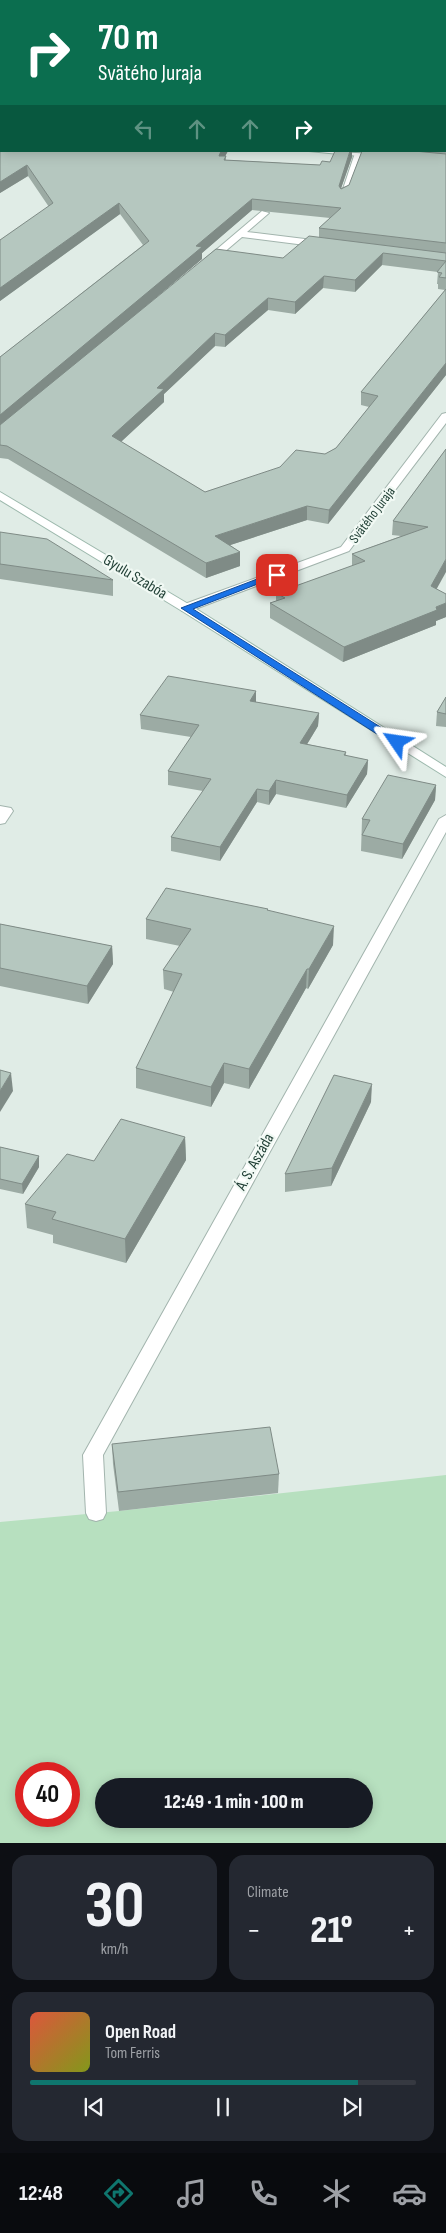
<!DOCTYPE html>
<meta charset="utf-8">
<style>
:root{--surface:#171b24;--page:#242831;--text:#f1f3f6;--muted:#9ea1a6;--line:#363941;--accent:#0f766e}
body{margin:0;font-family:"Sofia Sans Condensed",sans-serif;background:var(--page);color:var(--text);height:100vh;display:flex;flex-direction:column;font-size:19px;white-space:nowrap}
*{box-sizing:border-box;margin:0}
p{font-size:16px;color:var(--muted)}
.icon{flex:none;width:28px;height:28px;fill:none;stroke:currentColor;stroke-width:2;stroke-linecap:round;stroke-linejoin:round}
.map{position:relative;height:1843px;overflow:hidden}
.side{display:flex;flex-direction:column;gap:12px;padding:12px;background:#0d0f14;flex:1}
.side>*{flex:none}
.hud{position:absolute;left:0px;top:0px;width:446px;height:152px;box-shadow:0 2px 12px #0003;background:#0b6e4f;color:#fff;overflow:hidden}
.speed{position:absolute;left:15px;top:1762px;display:flex;gap:10px;font-size:25px;font-weight:700;text-align:center}
.speed>*{display:grid;place-content:center;width:65px;height:65px;border-radius:50%;background:var(--surface);box-shadow:0 2px 12px #0003;line-height:1}
.speed .limit{border:8px solid #d22;background:#fff;color:#111}
.pin{position:absolute;display:grid;place-items:center;width:42px;height:42px;color:#fff;margin:-21px;border-radius:10px;box-shadow:0 2px 8px #0006}
.me{position:absolute;width:55px;margin:-28px;rotate:302deg;stroke-linejoin:round;filter:drop-shadow(0 0 4px #0008)}
.turn{display:flex;align-items:center;gap:18px;height:105px;padding:0 15px;font-size:22px}
.turn .icon{width:65px;height:65px;stroke-width:2.5}
.turn b{display:block;font-size:35px;line-height:42px}
.lanes{display:flex;align-items:center;height:48px;padding:0 15px;background:#0003;justify-content:center;gap:25px;direction:ltr}
.lanes .off{opacity:.35}
.big{font-size:38px;font-weight:800;line-height:1.1}
.side .card{flex:1;display:flex;flex-direction:column;justify-content:center;gap:8px;min-width:0;padding:0 18px;border-radius:15px;background:var(--page)}
.side .dial{align-items:center;gap:0}
.dial b{font-size:65px;line-height:1}
.song{display:flex;align-items:center;gap:15px}
.cover{width:60px;height:60px;border-radius:8px;background:linear-gradient(135deg,hsl(10 70% 55%),hsl(70 70% 35%))}
.played{height:5px;border-radius:2px;background:linear-gradient(90deg,var(--accent) 85%,var(--line) 85%)}
.keys{display:flex;justify-content:space-around;direction:ltr}
.heat{display:flex;justify-content:space-between;align-items:center;font-size:28px;direction:ltr}
.side .tiles{flex:1;display:grid;gap:12px;grid-template-columns:1fr 1fr}
.card:last-child{grid-column:span 2}
.trip{position:absolute;left:95px;top:1778px;width:278px;height:50px;border-radius:25px;background:var(--surface);box-shadow:0 2px 12px #0003;font-weight:800;line-height:50px;text-align:center}
.dock{display:flex;height:80px;justify-content:space-around;align-items:center;background:#090b0e;color:var(--muted)}
.dock .icon{width:35px;height:35px}
.dock .selected{color:var(--accent)}
.dock b{font-size:22px;color:var(--text)}
.map>svg:first-child{display:block}
.built{fill:#cedcd5}
.green{fill:#b7e0bf;fill-rule:evenodd}
.lines{fill:none;stroke-linecap:round;stroke-linejoin:round}
.lane-casing{stroke:#a2b4ad;stroke-width:2}
.street-casing{stroke:#a2b4ad;stroke-width:2}
.secondary-casing{stroke:#9db9ad;stroke-width:2}
.lane{fill:#fff;fill-rule:evenodd}
.street{fill:#fff;fill-rule:evenodd}
.secondary{fill:#fff;fill-rule:evenodd}
.wall{fill:#9caba4;fill-rule:evenodd}
.shaded-wall{fill:#7f8b86}
.building{fill:#b5c7bf;stroke:#7f8b86}
.route{fill:#1a73e8;stroke:#114b97}
.labels{text-anchor:middle;dominant-baseline:central;stroke-width:4.5;stroke-linejoin:round;paint-order:stroke}
.far-street-label{font-size:14px;fill:#1f3e34;stroke:#f1f9f4}
.street-label{font-size:16px;fill:#1f3e34;stroke:#f1f9f4}
</style>
<div class="map">
<svg width="446" height="1843" viewBox="0 0 446 1843">
<rect width="100%" height="100%" fill="#e0ece6"/>
<polygon class="built" points="0,0 446,0 446,156 445,1 1,1 1,43"/>
<path class="green" d="M446,1475v368h-446v-321l119,-11zM26,1774h43v42h-43zM104,1786h260v33h-260z"/>
<g class="lines">
<g class="lane-casing">
<polygon id="lane" points="355,153 362,155 347,196 340,198"/>
</g>
<g class="street-casing">
<g id="street">
<polygon points="262,211 269,213 247,232 321,241 325,244 321,247 242,237 209,265 203,265 203,261"/>
<polygon points="446,413 446,423 349,551 190,611 182,611 180,608 182,605 341,547 442,414"/>
<polygon points="0,806 11,808 13,811 5,823 0,824"/>
<polygon points="446,815 446,832 103,1455 106,1513 103,1519 96,1521 89,1519 86,1513 83,1455 439,819"/>
</g>
</g>
<g class="secondary-casing">
<g id="secondary">
<polygon points="309,151 379,154 383,156 379,158"/>
<polygon points="0,492 190,605 446,767 446,777 182,611 0,500"/>
</g>
</g>
<use href="#lane" class="lane"/>
<use href="#street" class="street"/>
<use href="#secondary" class="secondary"/>
</g>
<g class="wall">
<path d="M445,6h1v369l-118,149 -21,-4 -77,25 10,7v14l-34,12 -198,-119 -8,-1v-101l143,-112 -23,-31 -120,87v-61l49,-33 -21,-31 -28,17v-176h1v134h227l-3,5h1v4l94,5 32,-8 -11,31 8,-3 13,-34h83zM252,210l78,8 -11,10v9l-36,21 -149,58 68,-57v-6zM382,265l56,7 -1,12h1v5l7,1 -84,102v13l8,2 -33,41 -11,6 -120,38 -84,-50 43,-40v-8l51,-48 10,1 43,-37 27,4 28,-26 32,4z"/>
<polygon points="446,449 436,589 446,594 446,617 436,621 436,625 343,662 270,618 270,603 276,601 276,593 352,566 352,554 401,536 392,535 393,521"/>
<polygon points="0,532 113,580 113,596 0,579"/>
<polygon points="256,691 256,702 319,713 318,726 307,744 346,752 346,756 368,760 367,774 346,808 276,794 269,805 257,802 220,861 171,851 171,837 203,791 168,785 168,771 191,737 141,729 140,715"/>
<polygon points="446,697 446,727 436,726 437,712"/>
<polygon points="436,785 435,800 402,859 361,851 362,819"/>
<polygon points="268,911 333,945 308,989 306,988 249,1089 224,1083 211,1107 136,1088 136,1068 174,992 164,989 163,970 180,946 146,939 146,919"/>
<polygon points="0,924 112,946 113,964 88,1004 0,986"/>
<polygon points="371,1102 331,1186 285,1192 285,1174"/>
<polygon points="185,1137 186,1160 126,1263 53,1243 53,1235 27,1228 25,1204 94,1161"/>
<polygon points="0,1147 39,1156 39,1167 23,1194 0,1189"/>
<polygon points="112,1444 279,1474 278,1493 119,1511 113,1464"/>
</g>
<g class="shaded-wall">
<polygon points="221,151 228,151 219,167 219,156"/>
<polygon points="350,151 352,151 352,157 338,197 339,186"/>
<polygon points="27,165 28,176 0,193 0,182"/>
<polygon points="252,199 252,210 202,253 202,259 0,429 0,415 196,246"/>
<polygon points="119,203 120,214 0,301 0,288"/>
<polygon points="383,253 382,265 355,292 355,280"/>
<polygon points="324,276 323,288 295,314 295,302"/>
<polygon points="268,298 268,310 225,347 225,335"/>
<polygon points="215,333 215,346 164,394 164,402 112,450 112,436 157,388"/>
<polygon points="446,363 446,375 328,524 329,510"/>
<polygon points="307,506 307,520 215,550 215,536"/>
<polygon points="240,552 240,566 206,578 206,563"/>
<polygon points="446,559 446,572 430,601 431,586"/>
<polygon points="446,603 446,617 436,621 436,625 343,662 344,647"/>
<polygon points="256,691 256,704 250,701"/>
<polygon points="319,713 318,726 300,756 300,743"/>
<polygon points="368,760 367,774 346,808 347,795"/>
<polygon points="276,780 276,794 269,805 269,791"/>
<polygon points="436,785 435,800 402,859 403,844"/>
<polygon points="257,789 257,802 220,861 220,847"/>
<polygon points="334,926 333,945 308,989 309,969"/>
<polygon points="112,946 113,964 88,1004 87,986"/>
<polygon points="307,969 306,988 249,1089 249,1069"/>
<polygon points="224,1063 224,1083 211,1107 211,1087"/>
<polygon points="11,1073 13,1091 0,1112 0,1091"/>
<polygon points="372,1084 371,1102 331,1186 332,1168"/>
<polygon points="185,1137 186,1160 126,1263 125,1239"/>
<polygon points="39,1156 39,1167 23,1194 22,1184"/>
</g>
<g class="building">
<rect x="445" y="6" width="1" height="142"/>
<rect x="0" y="17" width="1" height="107"/>
<polygon points="0,131 1,131 1,151 221,151 219,156 226,156 224,160 320,165 322,161 330,162 335,151 350,151 339,186 341,189 349,185 362,151 414,151 446,154 446,243 319,228 341,208 252,199 196,246 202,247 0,415 0,357 149,241 119,203 0,288 0,240 53,203 27,165 0,182"/>
<polygon points="309,236 446,253 446,278 439,277 442,273 437,272 446,261 383,253 355,280 324,276 295,302 268,298 225,335 215,333 157,388 164,389 112,436 205,492 280,467 296,450 325,454 336,448 378,396 361,392 446,289 446,363 329,510 307,506 215,536 240,552 206,563 7,446 0,445 0,425 216,249 283,258"/>
<polygon points="446,449 446,559 431,586 446,594 446,603 436,607 437,610 344,647 270,603 285,598 276,593 365,561 352,554 428,527 393,521"/>
<polygon points="0,532 47,539 113,580 0,564"/>
<polygon points="168,676 256,691 250,701 319,713 300,743 346,752 344,755 368,760 347,795 276,780 269,791 257,789 220,847 171,837 211,779 168,771 199,725 140,715"/>
<polygon points="446,697 446,714 437,712"/>
<polygon points="388,775 436,785 403,844 362,835 370,820 362,819"/>
<polygon points="166,888 268,909 267,910 334,926 309,969 307,969 249,1069 224,1063 211,1087 136,1068 182,974 163,970 191,929 146,919"/>
<polygon points="0,924 112,946 87,986 0,968"/>
<polygon points="0,1070 11,1073 0,1091"/>
<polygon points="334,1075 372,1084 332,1168 285,1174"/>
<polygon points="121,1119 185,1137 125,1239 52,1219 56,1212 25,1204 67,1154 94,1161"/>
<polygon points="0,1147 39,1156 22,1184 0,1179"/>
<polygon points="270,1427 279,1474 118,1492 112,1444"/>
</g>
<polygon class="route" points="273,573 281,575 193,609 401,740 401,745 394,745 181,608"/>
<g class="labels">
<g class="far-street-label">
<text transform="translate(372 515) rotate(-53)">Svätého Juraja</text>
</g>
<g class="street-label">
<text transform="translate(135 577) rotate(31)">Gyulu Szabóa</text>
<text transform="translate(255 1162) rotate(-61)">Á. S. Aszáda</text>
</g>
</g>
</svg>
<div class="speed"><div class="limit">40</div></div>
<div class="pin" style="left:277px;top:575px;background:#d93025"><svg class="icon" aria-label="arrive" viewBox="0 0 24 24"><path d="M6 21V4h12l-3 4 3 4H6"/></svg></div>
<svg class="me" style="left:397px;top:742px" viewBox="-20 -20 40 40"><path d="M0-17L14 15 0 8-14 15z" fill="#1a73e8" stroke="#fff" stroke-width="4"/></svg>
<div class="trip">12:49 · 1 min · 100 m</div>
<div class="hud">
<div class="turn"><svg class="icon" aria-label="right" viewBox="0 0 24 24"><path d="M7 20v-9h11M14 6l5 5-5 5"/></svg><div><b>70 m</b>Svätého Juraja</div></div>
<div class="lanes"><svg class="icon off" aria-label="left" viewBox="0 0 24 24"><path d="M17 20v-9H6M10 6l-5 5 5 5"/></svg><svg class="icon off" aria-label="ahead" viewBox="0 0 24 24"><path d="M12 20V5M6 11l6-6 6 6"/></svg><svg class="icon off" aria-label="ahead" viewBox="0 0 24 24"><path d="M12 20V5M6 11l6-6 6 6"/></svg><svg class="icon" aria-label="right" viewBox="0 0 24 24"><path d="M7 20v-9h11M14 6l5 5-5 5"/></svg></div>
</div>
</div>
<section class="side">
<div class="tiles">
<div class="card dial"><b>30</b><p>km/h</p></div>
<div class="card"><p>Climate</p>
<div class="heat"><a>−</a><b class="big">21°</b><a>+</a></div>
</div>
<div class="card">
<div class="song"><i class="cover"></i><div><b>Open Road</b><p>Tom Ferris</p></div></div>
<div class="played"></div>
<div class="keys"><svg class="icon" aria-label="previous" viewBox="0 0 24 24"><path d="M18 5L8 12l10 7zM5 5v14"/></svg><svg class="icon" aria-label="pause" viewBox="0 0 24 24"><path d="M8 5v14M16 5v14"/></svg><svg class="icon" aria-label="next" viewBox="0 0 24 24"><path d="M6 5l10 7-10 7zM19 5v14"/></svg></div>
</div>
</div>
</section>
<nav class="dock">
<b>12:48</b>
<svg class="icon selected" aria-label="directions" viewBox="0 0 24 24"><path d="M12 3l9 9-9 9-9-9zM9 14v-3h6M13 9l2 2-2 2"/></svg>
<svg class="icon" aria-label="music" viewBox="0 0 24 24"><path d="M9 18V5l10-2v13"/><circle cx="6" cy="18" r="3"/><circle cx="16" cy="16" r="3"/></svg>
<svg class="icon" aria-label="phone" viewBox="0 0 24 24"><path d="M5 4h4l2 5-3 2q2 4 5 5l2-3 5 2v4C11 20 4 13 5 4z"/></svg>
<svg class="icon" aria-label="climate" viewBox="0 0 24 24"><path d="M12 3v18M4 7l16 10M4 17L20 7"/></svg>
<svg class="icon" aria-label="car" viewBox="0 0 24 24"><path d="M5 17H2v-5l4-1 3-4h7l3 4 3 1v5h-3M9 17h6M6 11h13"/><circle cx="7" cy="17" r="2"/><circle cx="17" cy="17" r="2"/></svg>
</nav>
